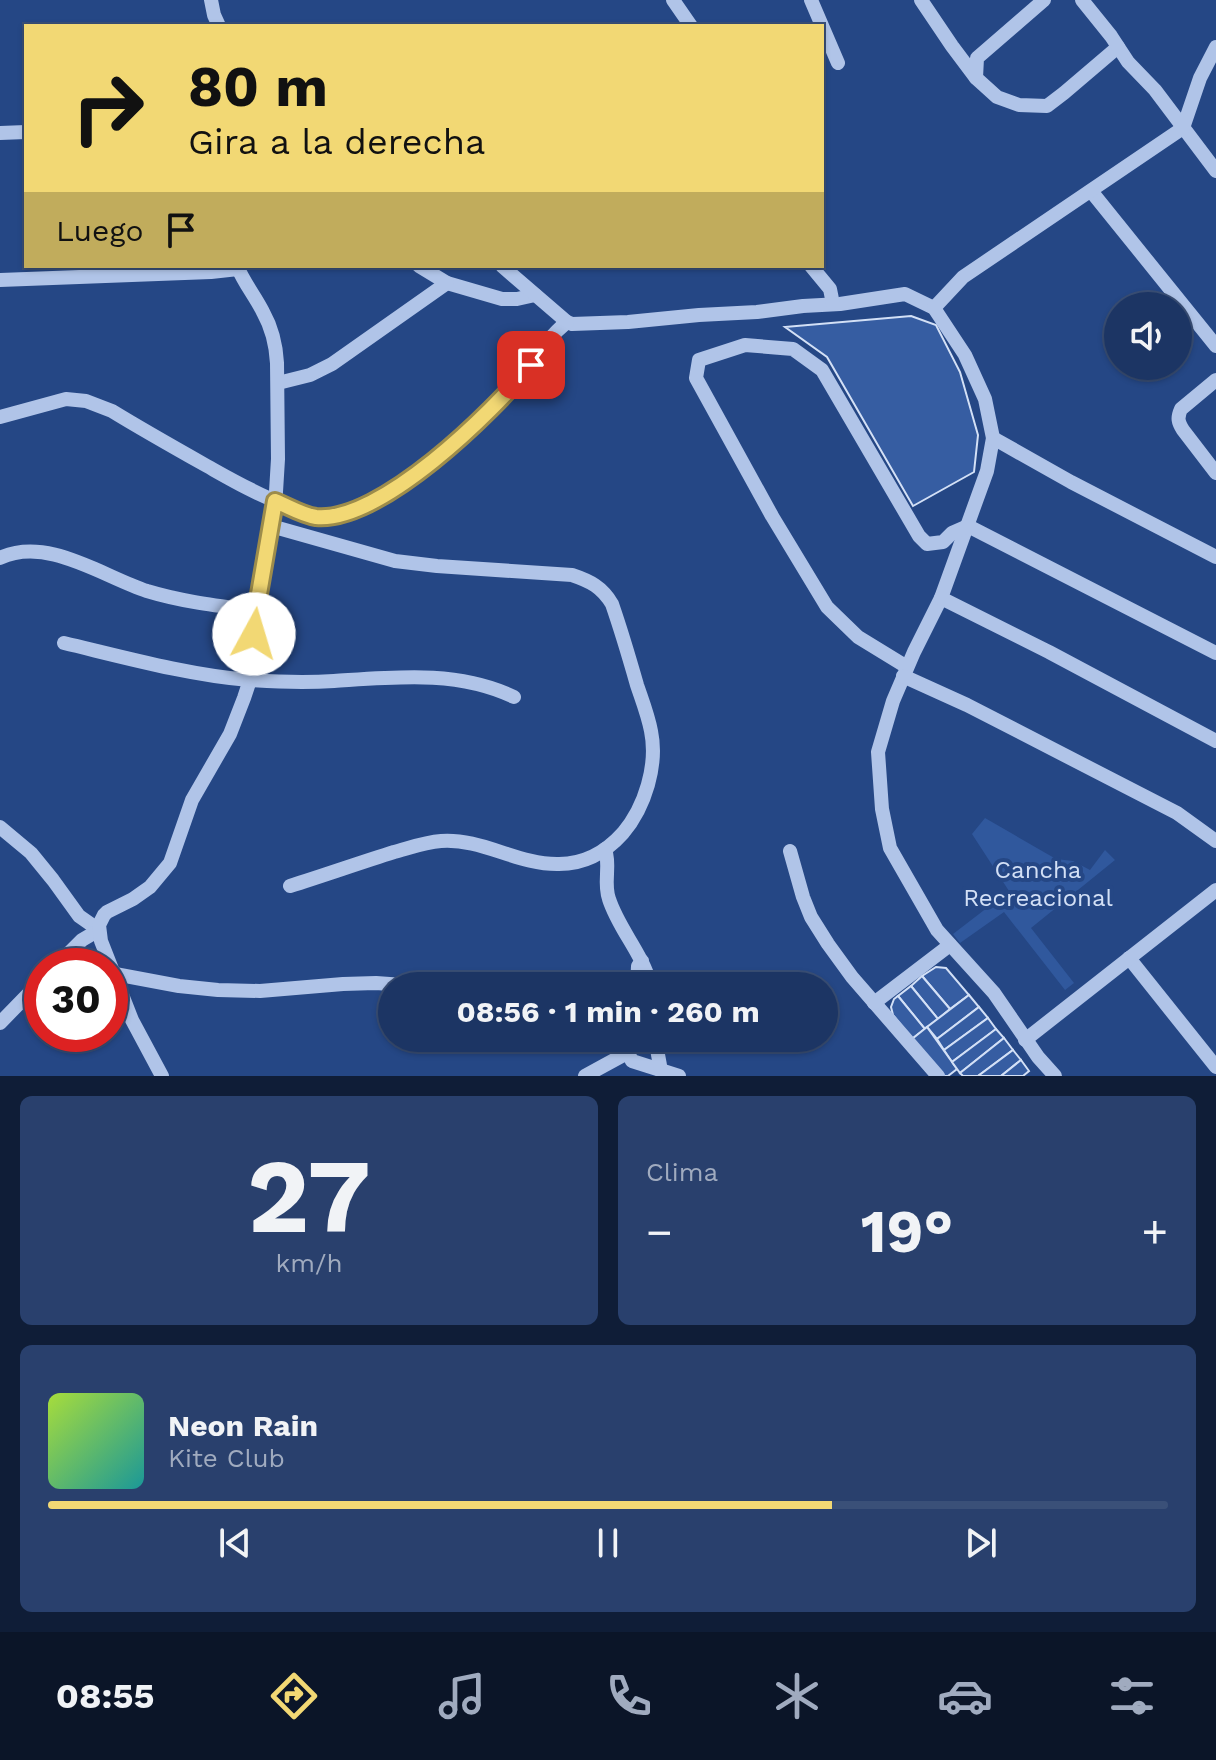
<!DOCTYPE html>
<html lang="es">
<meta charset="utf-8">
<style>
:root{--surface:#1c3564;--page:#29406d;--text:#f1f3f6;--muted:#a0abbf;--line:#3a5078;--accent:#f2d874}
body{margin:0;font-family:"Work Sans",sans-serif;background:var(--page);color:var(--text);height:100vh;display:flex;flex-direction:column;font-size:30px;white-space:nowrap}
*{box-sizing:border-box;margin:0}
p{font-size:26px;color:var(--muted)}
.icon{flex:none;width:44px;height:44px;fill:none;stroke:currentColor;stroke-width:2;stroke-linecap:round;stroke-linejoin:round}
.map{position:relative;height:1076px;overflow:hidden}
.sheet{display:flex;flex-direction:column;gap:20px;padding:20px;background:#0f1d37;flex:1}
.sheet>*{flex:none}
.hud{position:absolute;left:24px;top:24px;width:800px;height:244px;border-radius:0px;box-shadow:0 2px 6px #0004,0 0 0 2px var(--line);background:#f2d874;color:#111;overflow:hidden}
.buttons{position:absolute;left:1104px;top:292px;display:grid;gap:16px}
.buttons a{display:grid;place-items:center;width:88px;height:88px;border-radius:50%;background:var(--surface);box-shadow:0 2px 6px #0004,0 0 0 2px var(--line);font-size:40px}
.speed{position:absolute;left:24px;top:948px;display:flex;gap:16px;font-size:40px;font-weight:700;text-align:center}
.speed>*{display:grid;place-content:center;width:104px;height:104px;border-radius:50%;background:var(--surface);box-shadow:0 2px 6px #0004,0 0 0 2px var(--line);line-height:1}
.speed .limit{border:12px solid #d22;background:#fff;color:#111}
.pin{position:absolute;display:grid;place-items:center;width:68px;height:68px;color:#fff;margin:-34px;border-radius:16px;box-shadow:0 4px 12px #0006}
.me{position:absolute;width:88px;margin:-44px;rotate:6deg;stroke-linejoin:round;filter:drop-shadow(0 0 6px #0008)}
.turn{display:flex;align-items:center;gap:28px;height:168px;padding:0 32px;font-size:36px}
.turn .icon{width:104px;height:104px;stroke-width:2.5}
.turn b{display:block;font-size:56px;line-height:68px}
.then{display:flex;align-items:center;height:76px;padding:0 32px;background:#0003;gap:16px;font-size:30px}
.big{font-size:60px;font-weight:700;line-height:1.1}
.sheet .card{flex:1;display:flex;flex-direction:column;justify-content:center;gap:12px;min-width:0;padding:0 28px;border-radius:12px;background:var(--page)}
.sheet .dial{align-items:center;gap:0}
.dial b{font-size:104px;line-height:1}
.song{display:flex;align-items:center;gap:24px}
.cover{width:96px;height:96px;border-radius:12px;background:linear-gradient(135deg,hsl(80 70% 55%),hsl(180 70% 35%))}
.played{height:8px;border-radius:4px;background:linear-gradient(90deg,var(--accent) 70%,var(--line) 70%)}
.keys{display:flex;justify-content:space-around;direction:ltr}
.heat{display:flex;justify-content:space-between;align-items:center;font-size:44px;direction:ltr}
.sheet .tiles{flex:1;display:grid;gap:20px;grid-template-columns:1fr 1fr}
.card:last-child{grid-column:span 2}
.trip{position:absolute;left:378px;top:972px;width:460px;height:80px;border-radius:40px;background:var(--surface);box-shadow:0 2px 6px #0004,0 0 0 2px var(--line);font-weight:700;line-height:80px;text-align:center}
.tab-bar{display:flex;height:128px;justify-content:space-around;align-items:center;background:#0b1528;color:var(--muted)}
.tab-bar .icon{width:56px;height:56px}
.tab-bar .selected{color:var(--accent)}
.tab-bar b{font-size:36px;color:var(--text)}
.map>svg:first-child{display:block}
.green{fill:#30589d}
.building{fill:#365da2;stroke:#d3e0f6;stroke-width:2}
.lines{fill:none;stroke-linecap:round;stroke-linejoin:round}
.minor{stroke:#b0c4e8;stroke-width:14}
.route-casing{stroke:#9d8c4b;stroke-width:20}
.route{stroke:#f2d874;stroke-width:14}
.labels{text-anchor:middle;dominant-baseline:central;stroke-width:8;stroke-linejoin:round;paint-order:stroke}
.park-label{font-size:24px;fill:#d3e0f6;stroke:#254785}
</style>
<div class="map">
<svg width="1216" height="1076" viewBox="0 0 1216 1076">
<rect width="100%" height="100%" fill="#254785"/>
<polygon class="green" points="985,818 1056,859 1073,861 1090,870 1105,850 1115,860 1031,928 1074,983 1065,990 1004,912 960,943 953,934 1009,891 972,834"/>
<g class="building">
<polygon points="911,316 936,325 960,372 978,435 974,472 913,506 827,357 785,327"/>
<polygon points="936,967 946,968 969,995 950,1009 922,976"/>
<polygon points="922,976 950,1009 938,1019 911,986"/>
<polygon points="911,986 938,1019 925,1029 898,996"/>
<polygon points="969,995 979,1007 937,1039 927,1027"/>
<polygon points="898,996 925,1029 912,1039 893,1015 891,1007 894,999"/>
<polygon points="979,1007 988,1018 944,1050 937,1039"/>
<polygon points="988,1018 996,1029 952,1062 944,1050"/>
<polygon points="927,1027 957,1069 948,1076 944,1076 912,1039"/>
<polygon points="996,1029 1004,1038 960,1073 952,1062"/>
<polygon points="1004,1038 1013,1050 978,1076 963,1076 960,1073"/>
<polygon points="1013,1050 1021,1060 1001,1076 978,1076"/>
<polygon points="1021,1060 1029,1071 1023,1076 1001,1076"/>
</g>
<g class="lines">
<g class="minor">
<polyline points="211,0 214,15 219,26"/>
<polyline points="673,0 691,26"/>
<polyline points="811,0 838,63"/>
<polyline points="921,0 952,46 976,78"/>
<polyline points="1044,0 977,58 976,78 997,97 1019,105 1047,106 1064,93 1118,47"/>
<polyline points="1082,0 1111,36 1128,62 1155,90 1216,171"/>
<polyline points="0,133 26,132"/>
<polyline points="1091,191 1216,346"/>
<polyline points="419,266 447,283 502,299 517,299 535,295"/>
<polyline points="502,266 567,322 572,324 628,322 699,315 757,312 803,306 840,304 905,294 934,308 965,355 985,399 993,438 987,471 941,598 914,652 893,701 878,752 882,809 890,848 937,930 994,993 1038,1057 1055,1076"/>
<polyline points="811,266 830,289 833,304"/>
<polyline points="0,280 211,272 238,269"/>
<polyline points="934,308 963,277 1183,128 1200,78 1216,47"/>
<path d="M1216,380l-35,29c-4,9 -3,13 2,21l33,43"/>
<polyline points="278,383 310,375 332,364 447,283"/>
<path d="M0,417l66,-18 20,2 26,10c31,19 63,37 95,55 25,14 49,28 76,38 10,5 23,12 34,12 60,3 152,-81 191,-123 22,-23 34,-51 59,-71"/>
<polyline points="993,438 1071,482 1216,557"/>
<path d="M271,526l124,35 42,5 135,9c18,6 30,12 40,29 9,26 17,53 25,81 5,15 11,30 14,46 7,34 -6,76 -28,102 -17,19 -39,31 -64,31 -41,1 -77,-26 -118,-23 -16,1 -32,7 -47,11 -35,11 -69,23 -104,34"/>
<path d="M0,558c47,-22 102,18 147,33 36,11 73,15 110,20"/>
<polyline points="941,598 1049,652 1216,741"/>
<path d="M64,643c59,14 124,32 185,37 28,2 57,3 85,1 61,-4 124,-11 180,16"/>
<polyline points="907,667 858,637 827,607 772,516 696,378 699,360 745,345 793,349 822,370 919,536 927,544 943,542 952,533 968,526 1216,653"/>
<polyline points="903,676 967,705 1177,813 1216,841"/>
<polyline points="0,827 31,853 53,880 79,916 99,930"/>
<path d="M605,849c6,17 -2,33 4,50 10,31 33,53 42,87"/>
<polyline points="790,851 803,897 811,917 828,944 852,977 938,1076"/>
<polyline points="1129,958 1216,1067"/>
<polyline points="56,966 82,940 99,930"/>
<polyline points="115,974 179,986 218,990 260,991 343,984 376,983 417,986"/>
<polyline points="637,986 638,966 642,961"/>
<polyline points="874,1003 950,945"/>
<polyline points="0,1023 42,980"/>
<polyline points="628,1038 626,1049 632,1061 679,1076"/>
<polyline points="655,1038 661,1071"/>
<polyline points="1025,1040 1216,890"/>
<path d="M162,1076l-30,-56 -31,-79 -2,-16 5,-10 3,-3 26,-13 17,-12 20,-24 22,-63 38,-66 14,-36 6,-18 9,-86 16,-86 3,-49 -1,-96c-1,-18 -5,-35 -14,-51 -8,-16 -19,-29 -26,-46"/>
<polyline points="585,1076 627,1053"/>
</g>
</g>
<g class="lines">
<g class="route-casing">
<path id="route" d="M254,634l5,-40 16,-93c13,5 27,14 41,16 64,6 177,-105 215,-152"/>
</g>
<use href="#route" class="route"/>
</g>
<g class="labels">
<g class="park-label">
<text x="1038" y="870">Cancha<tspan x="1038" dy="28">Recreacional</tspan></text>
</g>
</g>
</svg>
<div class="buttons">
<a><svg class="icon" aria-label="sound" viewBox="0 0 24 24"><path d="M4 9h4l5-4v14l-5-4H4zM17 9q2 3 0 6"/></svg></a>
</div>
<div class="speed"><div class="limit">30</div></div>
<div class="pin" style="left:531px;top:365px;background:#d93025"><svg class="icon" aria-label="arrive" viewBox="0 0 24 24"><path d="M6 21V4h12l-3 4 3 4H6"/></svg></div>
<svg class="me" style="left:254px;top:634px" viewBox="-20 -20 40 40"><circle r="19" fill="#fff"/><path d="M0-13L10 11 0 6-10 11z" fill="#f2d874"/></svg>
<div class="trip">08:56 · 1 min · 260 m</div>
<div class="hud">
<div class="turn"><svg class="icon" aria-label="right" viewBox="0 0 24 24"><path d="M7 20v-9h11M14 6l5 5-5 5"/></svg><div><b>80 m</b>Gira a la derecha</div></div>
<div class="then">Luego<svg class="icon" aria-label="arrive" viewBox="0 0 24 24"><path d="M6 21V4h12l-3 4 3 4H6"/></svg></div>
</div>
</div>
<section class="sheet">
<div class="tiles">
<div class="card dial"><b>27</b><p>km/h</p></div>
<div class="card"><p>Clima</p>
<div class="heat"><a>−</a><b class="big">19°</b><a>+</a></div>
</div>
<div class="card">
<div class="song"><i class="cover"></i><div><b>Neon Rain</b><p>Kite Club</p></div></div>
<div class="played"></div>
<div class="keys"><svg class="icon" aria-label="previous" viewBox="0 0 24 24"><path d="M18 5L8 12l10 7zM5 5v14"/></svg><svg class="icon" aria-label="pause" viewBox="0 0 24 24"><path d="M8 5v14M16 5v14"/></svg><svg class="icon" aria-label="next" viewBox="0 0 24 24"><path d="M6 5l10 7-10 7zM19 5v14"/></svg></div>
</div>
</div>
</section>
<nav class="tab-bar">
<b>08:55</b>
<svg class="icon selected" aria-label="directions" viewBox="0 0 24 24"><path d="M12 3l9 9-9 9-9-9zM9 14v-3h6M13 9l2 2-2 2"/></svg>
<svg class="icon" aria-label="music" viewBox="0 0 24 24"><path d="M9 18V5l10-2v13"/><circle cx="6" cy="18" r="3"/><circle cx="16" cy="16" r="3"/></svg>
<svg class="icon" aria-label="phone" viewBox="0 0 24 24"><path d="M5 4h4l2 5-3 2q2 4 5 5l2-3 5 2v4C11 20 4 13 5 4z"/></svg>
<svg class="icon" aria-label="climate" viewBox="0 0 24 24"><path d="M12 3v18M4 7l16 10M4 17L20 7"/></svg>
<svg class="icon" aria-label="car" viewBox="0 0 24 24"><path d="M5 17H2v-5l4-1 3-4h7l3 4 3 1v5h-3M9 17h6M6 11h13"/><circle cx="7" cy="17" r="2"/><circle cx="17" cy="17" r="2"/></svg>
<svg class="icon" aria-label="filters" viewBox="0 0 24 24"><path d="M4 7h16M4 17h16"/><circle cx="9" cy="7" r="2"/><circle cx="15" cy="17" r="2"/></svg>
</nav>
